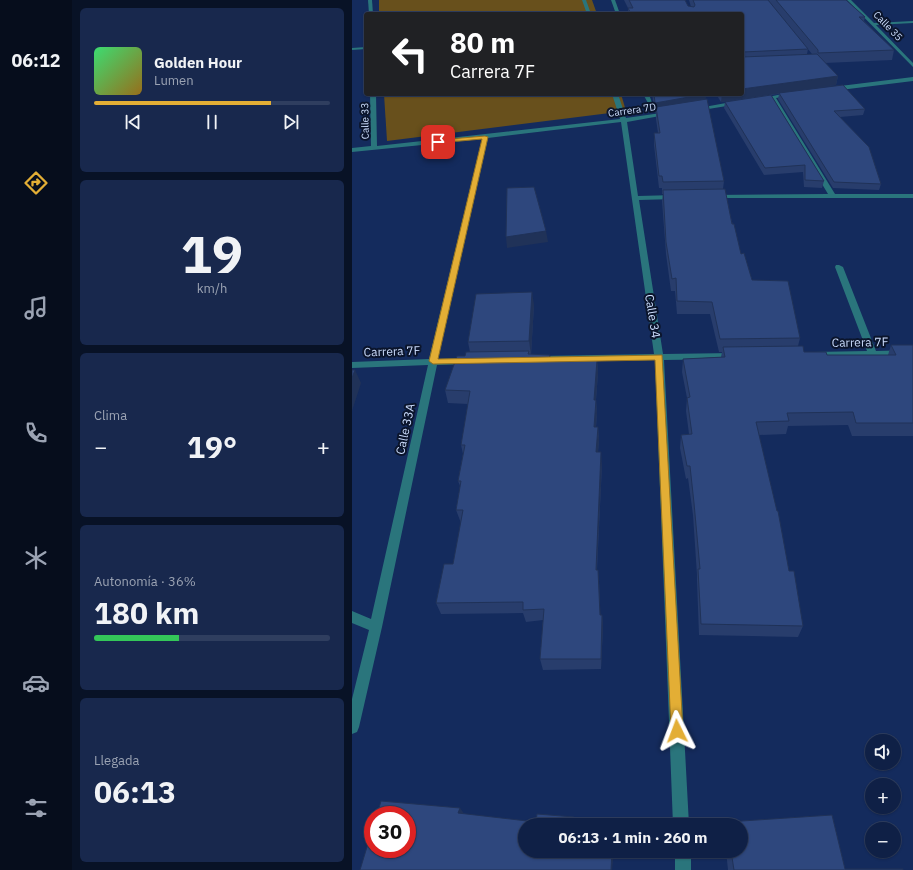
<!DOCTYPE html>
<html lang="es">
<meta charset="utf-8">
<style>
:root{--surface:#0f2046;--page:#18284d;--text:#f1f3f6;--muted:#9ba3b3;--line:#2f3e5f;--accent:#e3ae35}
body{margin:0;font-family:"IBM Plex Sans",sans-serif;background:var(--page);color:var(--text);height:100vh;display:flex;flex-direction:column;font-size:15px;white-space:nowrap}
*{box-sizing:border-box;margin:0}
p{font-size:13px;color:var(--muted)}
.icon{flex:none;width:22px;height:22px;fill:none;stroke:currentColor;stroke-width:2;stroke-linecap:round;stroke-linejoin:round}
.map{position:relative;flex:1;overflow:hidden}
.sheet{display:flex;flex-direction:column;gap:8px;padding:8px;background:#081226;width:280px}
.sheet>*{flex:none}
.hud{position:absolute;left:12px;top:12px;width:380px;height:84px;border-radius:4px;box-shadow:0 1px 3px #0004,0 0 0 1px var(--line);background:#202124;color:#fff;overflow:hidden}
.buttons{position:absolute;left:513px;top:734px;display:grid;gap:8px}
.buttons a{display:grid;place-items:center;width:36px;height:36px;border-radius:50%;background:var(--surface);box-shadow:0 1px 3px #0004,0 0 0 1px var(--line);font-size:20px}
.speed{position:absolute;left:12px;top:806px;display:flex;gap:8px;font-size:20px;font-weight:700;text-align:center}
.speed>*{display:grid;place-content:center;width:52px;height:52px;border-radius:50%;background:var(--surface);box-shadow:0 1px 3px #0004,0 0 0 1px var(--line);line-height:1}
.speed .limit{border:6px solid #d22;background:#fff;color:#111}
.pin{position:absolute;display:grid;place-items:center;width:34px;height:34px;color:#fff;margin:-17px;border-radius:8px;box-shadow:0 2px 6px #0006}
.me{position:absolute;width:44px;margin:-22px;rotate:357deg;stroke-linejoin:round;filter:drop-shadow(0 0 3px #0008)}
.turn{display:flex;align-items:center;gap:14px;height:84px;padding:0 20px;font-size:18px}
.turn .icon{width:52px;height:52px;stroke-width:2.5}
.turn b{display:block;font-size:28px;line-height:34px}
.big{font-size:30px;font-weight:700;line-height:1.1}
.sheet .card{flex:1;display:flex;flex-direction:column;justify-content:center;gap:6px;min-width:0;padding:0 14px;border-radius:6px;background:var(--page)}
.sheet .dial{align-items:center;gap:0}
.dial b{font-size:52px;line-height:1}
.song{display:flex;align-items:center;gap:12px}
.cover{width:48px;height:48px;border-radius:6px;background:linear-gradient(135deg,hsl(140 70% 55%),hsl(40 70% 35%))}
.played{height:4px;border-radius:2px;background:linear-gradient(90deg,var(--accent) 75%,var(--line) 75%)}
.keys{display:flex;justify-content:space-around;direction:ltr}
.heat{display:flex;justify-content:space-between;align-items:center;font-size:22px;direction:ltr}
.charge{height:6px;border-radius:3px;background:linear-gradient(90deg,#34c759 36%,var(--line) 0)}
.trip{position:absolute;left:166px;top:818px;width:230px;height:40px;border-radius:20px;background:var(--surface);box-shadow:0 1px 3px #0004,0 0 0 1px var(--line);font-weight:700;line-height:40px;text-align:center}
main{display:flex;flex:1;min-height:0}
.dock{display:flex;flex-direction:column;width:72px;justify-content:space-around;align-items:center;background:#060d1c;color:var(--muted)}
.dock .icon{width:28px;height:28px}
.dock .on{color:var(--accent)}
.dock b{font-size:18px;color:var(--text)}
.map>svg:first-child{display:block}
.green{fill:#68501c}
.lines{fill:none;stroke-linecap:round;stroke-linejoin:round}
.minor{fill:#2a757c;fill-rule:evenodd}
.wall{fill:#283d6c}
.shaded-wall{fill:#203258}
.building{fill:#2e477d;stroke:#203258}
.route{fill:#e3ae35;stroke:#947122}
.labels{text-anchor:middle;dominant-baseline:central;stroke-width:4;stroke-linejoin:round;paint-order:stroke}
.far-street-label{font-size:10px;fill:#ccddfd;stroke:#0b152c}
.street-label{font-size:12px;fill:#ccddfd;stroke:#0b152c}
</style>
<main>
<nav class="dock">
<b>06:12</b>
<svg class="icon on" aria-label="directions" viewBox="0 0 24 24"><path d="M12 3l9 9-9 9-9-9zM9 14v-3h6M13 9l2 2-2 2"/></svg>
<svg class="icon" aria-label="music" viewBox="0 0 24 24"><path d="M9 18V5l10-2v13"/><circle cx="6" cy="18" r="3"/><circle cx="16" cy="16" r="3"/></svg>
<svg class="icon" aria-label="phone" viewBox="0 0 24 24"><path d="M5 4h4l2 5-3 2q2 4 5 5l2-3 5 2v4C11 20 4 13 5 4z"/></svg>
<svg class="icon" aria-label="climate" viewBox="0 0 24 24"><path d="M12 3v18M4 7l16 10M4 17L20 7"/></svg>
<svg class="icon" aria-label="car" viewBox="0 0 24 24"><path d="M5 17H2v-5l4-1 3-4h7l3 4 3 1v5h-3M9 17h6M6 11h13"/><circle cx="7" cy="17" r="2"/><circle cx="17" cy="17" r="2"/></svg>
<svg class="icon" aria-label="filters" viewBox="0 0 24 24"><path d="M4 7h16M4 17h16"/><circle cx="9" cy="7" r="2"/><circle cx="15" cy="17" r="2"/></svg>
</nav>
<section class="sheet">
<div class="card">
<div class="song"><i class="cover"></i><div><b>Golden Hour</b><p>Lumen</p></div></div>
<div class="played"></div>
<div class="keys"><svg class="icon" aria-label="previous" viewBox="0 0 24 24"><path d="M18 5L8 12l10 7zM5 5v14"/></svg><svg class="icon" aria-label="pause" viewBox="0 0 24 24"><path d="M8 5v14M16 5v14"/></svg><svg class="icon" aria-label="next" viewBox="0 0 24 24"><path d="M6 5l10 7-10 7zM19 5v14"/></svg></div>
</div>
<div class="card dial"><b>19</b><p>km/h</p></div>
<div class="card"><p>Clima</p>
<div class="heat"><a>−</a><b class="big">19°</b><a>+</a></div>
</div>
<div class="card"><p>Autonomía · 36%</p><b class="big">180 km</b><div class="charge"></div></div>
<div class="card"><p>Llegada</p><b class="big">06:13</b></div>
</section>
<div class="map">
<svg width="561" height="870" viewBox="0 0 561 870">
<rect width="100%" height="100%" fill="#142b5d"/>
<g class="green">
<polygon points="27,0 240,0 245,14 27,14"/>
<polygon points="32,94 269,94 274,111 35,141"/>
</g>
<g class="lines">
<g class="minor">
<polygon points="16,0 20,0 21,14 17,14"/>
<polygon points="230,0 234,0 239,14 235,14"/>
<polygon points="259,0 263,0 268,14 264,14"/>
<polygon points="495,0 499,0 522,23 561,21 561,23 524,25 561,63 561,67"/>
<polygon points="14,47 14,49 0,50 0,48"/>
<polygon points="561,77 561,81 480,91 477,89 480,87"/>
<polygon points="440,92 443,94 442,95 424,98 483,194 561,194 561,198 359,198 359,196 361,195 476,194 419,99 409,101 406,99"/>
<polygon points="18,94 24,94 25,146 268,119 260,94 266,94 274,118 316,112 319,114 275,122 286,196 323,195 326,197 323,199 287,200 311,354 382,353 386,356 382,359 312,360 337,825 321,825 303,360 186,362 182,359 186,356 302,354 269,122 136,138 86,359 116,358 120,361 116,364 85,365 30,627 7,727 5,732 0,734 0,699 17,630 0,623 0,611 19,619 76,365 0,368 0,362 77,359 130,139 0,152 0,148 19,146"/>
<polygon points="291,94 297,94 300,103 296,103"/>
<polygon points="385,101 387,102 387,104 344,111 341,109"/>
<polygon points="484,265 487,265 491,267 524,351 561,350 561,356 459,357 458,355 459,353 462,352 515,351 483,267"/>
<rect x="323" y="851" width="16" height="19"/>
</g>
</g>
<g class="wall">
<polygon points="272,0 333,0 336,6 339,7 337,0 416,0 456,49 455,54 460,54 416,0 494,0 513,17 512,21 542,50 540,60 473,63 486,76 484,85 446,91 513,109 511,115 488,117 529,184 527,190 481,188 426,99 427,94 419,95 472,181 470,188 452,187 451,172 412,175 372,108 373,102 405,97 369,102 364,94 390,94 390,14 276,14 276,8"/>
<polygon points="300,94 354,94 353,100 372,181 371,189 389,254 400,280 448,338 446,346 452,352 475,355 536,355 539,345 561,345 561,436 500,436 496,425 436,426 434,434 407,435 437,571 451,626 446,637 347,635 345,581 345,575 341,515 336,478 334,479 328,448 329,435 337,434 334,411 335,398 330,372 331,359 369,357 370,352 367,352 358,314 325,314 323,291 319,291 314,254 310,201 311,194 310,194 310,188 307,188 302,145 302,133 306,133 304,119 304,113 303,113"/>
<polygon points="182,305 179,355 198,355 199,360 245,360 246,373 244,400 245,413 244,427 246,427 247,440 246,452 250,465 245,570 247,581 248,615 250,615 251,626 249,669 191,670 188,659 191,620 174,622 171,613 89,614 84,603 101,564 109,523 104,510 108,486 106,481 111,454 109,445 116,404 96,403 93,390 113,356 118,352 116,342"/>
<polygon points="480,815 493,869 551,869 551,870 376,870 374,851 389,851 389,825 374,825 375,822"/>
</g>
<g class="shaded-wall">
<polygon points="486,76 484,85 369,102 370,94 390,94 390,89"/>
<polygon points="354,94 353,105 304,107 304,113 303,113 303,103"/>
<polygon points="194,231 196,242 155,248 154,237"/>
<polygon points="180,292 182,305 179,355 177,341"/>
<polygon points="245,360 246,373 243,413 242,400"/>
<polygon points="3,370 9,383 0,411 0,378"/>
<polygon points="244,400 245,413 243,440 242,427"/>
<polygon points="246,427 247,440 245,465 244,452"/>
<polygon points="249,452 250,465 244,581 244,570"/>
<polygon points="246,570 247,581 249,626 248,615"/>
<polygon points="250,615 251,626 249,669 249,659"/>
<polygon points="108,808 113,815 106,813"/>
<polygon points="222,817 224,824 221,824"/>
<polygon points="260,851 262,851 260,870 259,870"/>
</g>
<g class="building">
<polygon points="277,0 333,0 336,6 342,7 343,5 341,0 416,0 456,49 391,52 390,57 465,54 486,76 390,89 390,14 279,14 276,8 281,8"/>
<polygon points="424,0 494,0 513,17 507,17 542,50 466,53 466,50"/>
<polygon points="491,85 513,109 482,111 517,147 529,184 482,182 427,93"/>
<polygon points="302,94 354,94 303,103"/>
<polygon points="419,95 472,181 453,180 453,165 413,168 373,102"/>
<polygon points="355,99 372,181 311,182 310,176 307,176 302,133 308,133 304,107"/>
<polygon points="182,187 194,231 154,237 155,188"/>
<polygon points="373,189 380,224 382,224 389,254 392,253 400,280 436,281 448,338 368,339 360,302 325,301 324,278 320,279 314,242 311,190"/>
<polygon points="180,292 177,341 116,342 124,294"/>
<polygon points="539,345 561,345 561,423 504,423 501,412 435,413 437,421 404,422 425,511 426,511 437,571 442,571 451,626 349,624 346,569 348,569 342,503 338,466 335,466 329,435 340,434 335,398 338,397 331,359 373,357 371,347 451,346 452,352 474,352 475,355 544,355"/>
<polygon points="177,351 176,354 198,355 197,360 245,360 242,400 244,400 242,427 246,427 244,452 249,452 244,570 246,570 248,615 250,615 249,659 188,659 192,609 171,610 171,602 84,603 92,564 101,564 111,510 104,510 109,481 106,481 113,445 109,445 118,391 93,390 105,356 113,356 114,352"/>
<polygon points="0,370 3,370 0,378"/>
<polygon points="29,801 108,808 106,813 184,822 185,814 222,817 221,824 237,825 173,825 173,851 260,851 259,870 8,870 21,827 21,849 55,849 55,815 25,815"/>
<polygon points="480,815 493,869 551,869 551,870 382,870 379,851 389,851 389,825 376,825 375,822"/>
</g>
<polygon class="route" points="133,136 136,137 86,359 310,355 331,731 329,736 325,738 320,736 319,731 303,360 81,364 77,361 130,139 86,143 83,142 86,140"/>
<g class="labels">
<g class="far-street-label">
<text transform="translate(536 26) rotate(46)">Calle 35</text>
<text transform="translate(280 110) rotate(-8)">Carrera 7D</text>
<text transform="translate(13 121) rotate(-91)">Calle 33</text>
</g>
<g class="street-label">
<text transform="translate(301 316) rotate(81)">Calle 34</text>
<text transform="translate(508 342) rotate(-1)">Carrera 7F</text>
<text transform="translate(40 351) rotate(-2)">Carrera 7F</text>
<text transform="translate(53 429) rotate(-78)">Calle 33A</text>
</g>
</g>
</svg>
<div class="buttons">
<a><svg class="icon" aria-label="sound" viewBox="0 0 24 24"><path d="M4 9h4l5-4v14l-5-4H4zM17 9q2 3 0 6"/></svg></a>
<a>+</a>
<a>−</a>
</div>
<div class="speed"><div class="limit">30</div></div>
<div class="pin" style="left:86px;top:142px;background:#d93025"><svg class="icon" aria-label="arrive" viewBox="0 0 24 24"><path d="M6 21V4h12l-3 4 3 4H6"/></svg></div>
<svg class="me" style="left:325px;top:731px" viewBox="-20 -20 40 40"><path d="M0-17L14 15 0 8-14 15z" fill="#e3ae35" stroke="#fff" stroke-width="4"/></svg>
<div class="trip">06:13 · 1 min · 260 m</div>
<div class="hud">
<div class="turn"><svg class="icon" aria-label="left" viewBox="0 0 24 24"><path d="M17 20v-9H6M10 6l-5 5 5 5"/></svg><div><b>80 m</b>Carrera 7F</div></div>
</div>
</div>
</main>
